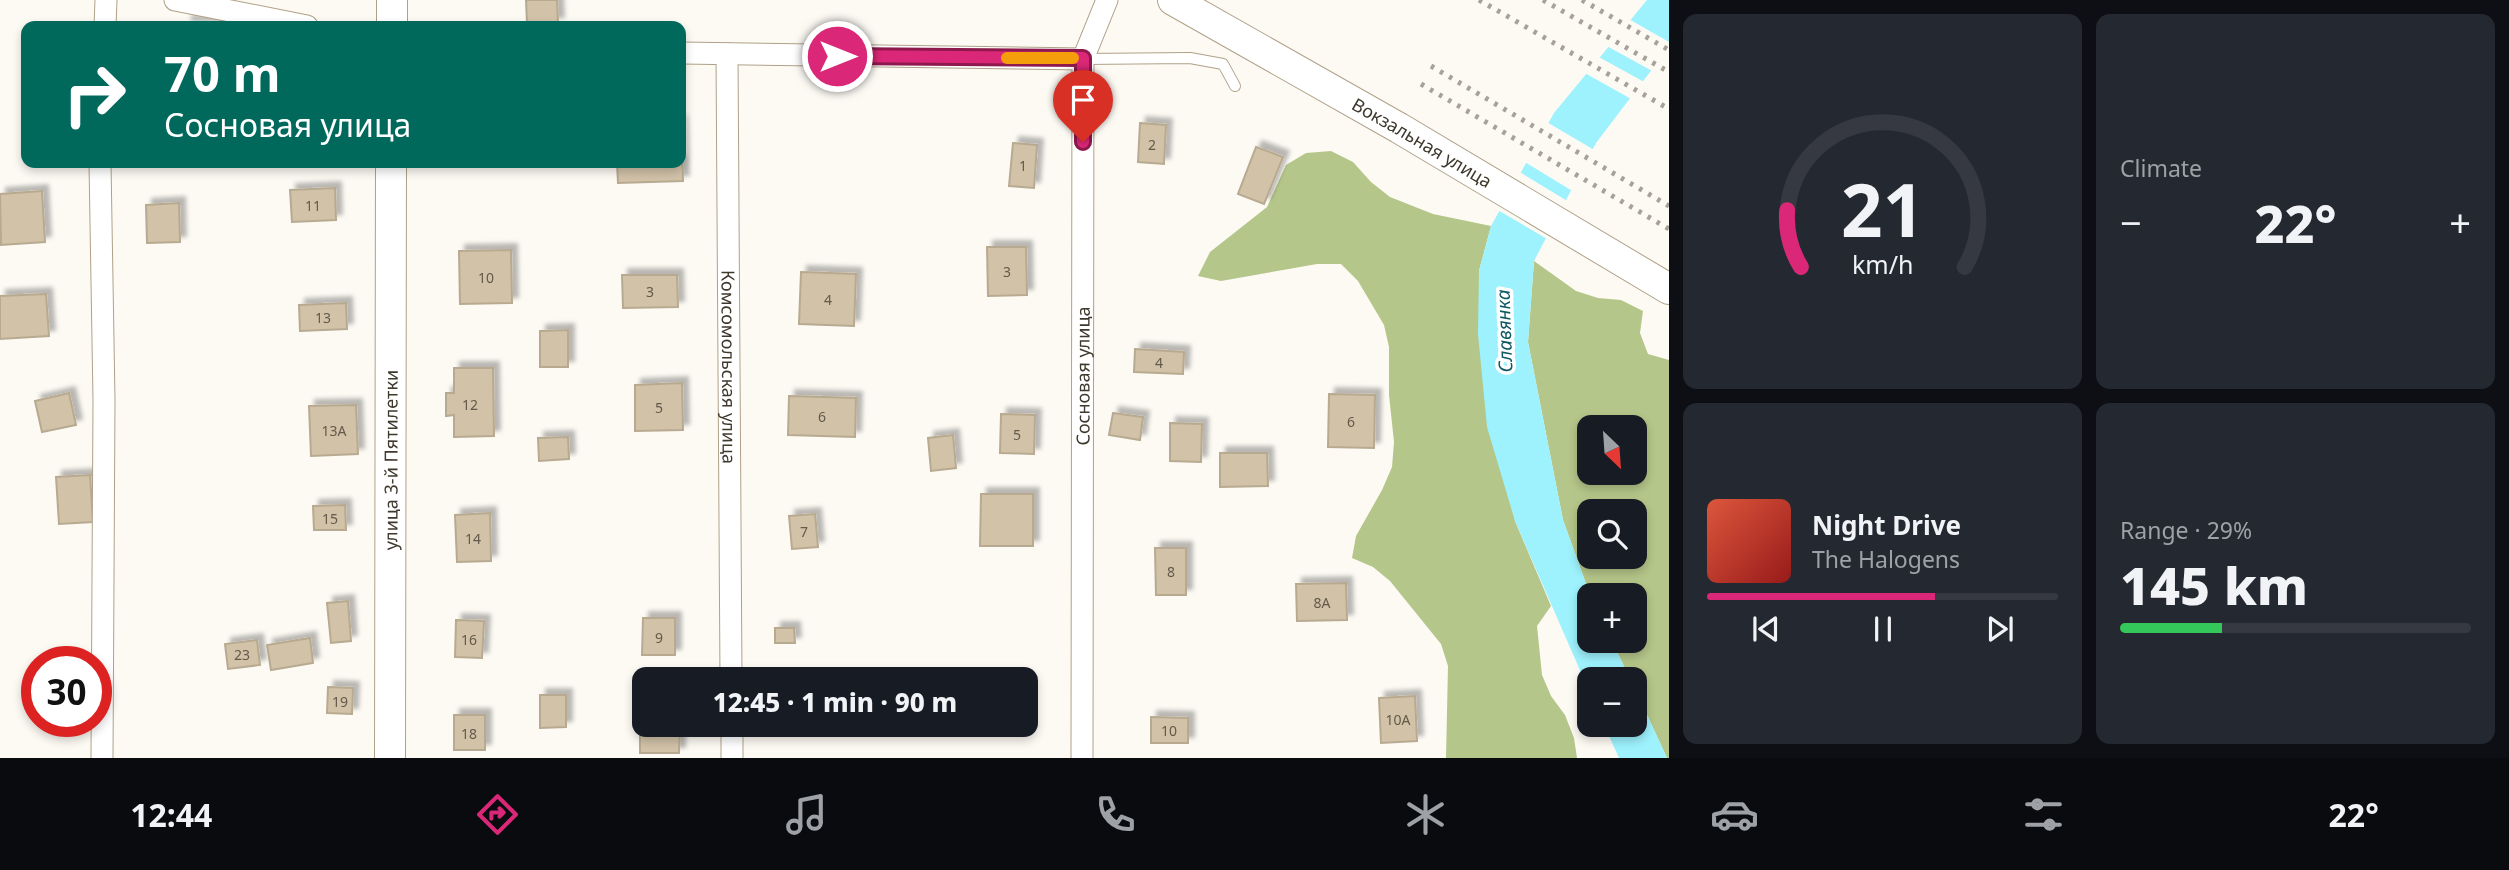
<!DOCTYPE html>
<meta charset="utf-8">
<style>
:root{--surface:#171b24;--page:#242831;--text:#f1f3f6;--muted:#9ea1a6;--line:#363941;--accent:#db2777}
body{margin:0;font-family:"Noto Sans",sans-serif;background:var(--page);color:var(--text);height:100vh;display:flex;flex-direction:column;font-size:26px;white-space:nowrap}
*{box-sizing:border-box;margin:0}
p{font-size:23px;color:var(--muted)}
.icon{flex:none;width:38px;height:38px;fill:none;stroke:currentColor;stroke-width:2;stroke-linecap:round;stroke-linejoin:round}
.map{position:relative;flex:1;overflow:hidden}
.sheet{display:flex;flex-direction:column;gap:14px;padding:14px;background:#0d0f14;width:840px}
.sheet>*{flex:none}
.banner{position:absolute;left:21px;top:21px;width:665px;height:147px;border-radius:14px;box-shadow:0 4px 10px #0003;background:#00695c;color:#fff;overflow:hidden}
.needle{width:46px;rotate:155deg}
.buttons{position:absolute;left:1577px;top:415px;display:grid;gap:14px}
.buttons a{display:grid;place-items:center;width:70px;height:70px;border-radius:14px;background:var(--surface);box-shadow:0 4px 10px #0003;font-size:35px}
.speed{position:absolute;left:21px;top:646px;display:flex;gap:14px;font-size:35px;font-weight:700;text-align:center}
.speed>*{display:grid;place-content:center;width:91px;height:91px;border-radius:50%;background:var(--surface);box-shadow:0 4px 10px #0003;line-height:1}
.speed .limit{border:10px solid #d22;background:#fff;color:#111}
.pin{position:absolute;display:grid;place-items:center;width:60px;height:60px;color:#fff;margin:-72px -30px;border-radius:50% 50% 50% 0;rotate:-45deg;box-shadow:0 0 7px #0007}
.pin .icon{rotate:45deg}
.me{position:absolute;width:77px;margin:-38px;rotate:90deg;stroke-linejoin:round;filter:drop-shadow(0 0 5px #0008)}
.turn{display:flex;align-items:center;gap:24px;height:147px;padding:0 28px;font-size:32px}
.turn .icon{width:91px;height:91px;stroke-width:2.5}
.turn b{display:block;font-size:49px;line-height:60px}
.big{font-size:52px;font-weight:800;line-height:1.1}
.sheet .widget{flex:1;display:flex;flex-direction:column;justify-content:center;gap:10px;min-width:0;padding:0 24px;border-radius:14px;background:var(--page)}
.sheet .dial{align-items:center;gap:0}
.dial svg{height:182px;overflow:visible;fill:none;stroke:var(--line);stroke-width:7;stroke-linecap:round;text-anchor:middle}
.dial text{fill:var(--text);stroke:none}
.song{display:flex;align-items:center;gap:21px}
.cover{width:84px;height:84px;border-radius:10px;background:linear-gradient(135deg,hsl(10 70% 55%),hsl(0 70% 35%))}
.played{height:7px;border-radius:4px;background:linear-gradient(90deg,var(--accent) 65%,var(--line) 65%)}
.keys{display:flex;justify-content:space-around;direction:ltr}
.heat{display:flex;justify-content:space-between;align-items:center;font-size:38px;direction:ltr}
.charge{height:10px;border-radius:5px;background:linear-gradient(90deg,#34c759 29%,var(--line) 0)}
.sheet .tiles{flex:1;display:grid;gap:14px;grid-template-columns:repeat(2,1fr)}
.trip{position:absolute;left:632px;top:667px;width:406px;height:70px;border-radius:14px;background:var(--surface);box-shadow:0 4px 10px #0003;font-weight:800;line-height:70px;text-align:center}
.dock{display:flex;height:112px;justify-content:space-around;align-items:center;background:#090b0e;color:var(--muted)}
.dock .icon{width:49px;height:49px}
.dock .active{color:var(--accent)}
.dock b{font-size:32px;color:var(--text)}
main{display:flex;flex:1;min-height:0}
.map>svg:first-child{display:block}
.forest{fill:#b4c689;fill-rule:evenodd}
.water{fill:#9df2fd}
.pier{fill:#fdfaf4}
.building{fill:#d1c2a8;stroke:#b8aa90;stroke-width:2;filter:url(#shadow)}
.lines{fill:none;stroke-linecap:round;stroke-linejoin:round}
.lane-casing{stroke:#afa188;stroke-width:12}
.street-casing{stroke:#afa188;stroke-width:23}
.secondary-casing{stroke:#afa188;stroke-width:32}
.lane{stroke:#fff;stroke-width:10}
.street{stroke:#fff;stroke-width:21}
.secondary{stroke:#fff;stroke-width:30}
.rail{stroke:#a6a299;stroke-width:5;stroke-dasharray:3.5 7;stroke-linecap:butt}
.route-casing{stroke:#8e194d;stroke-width:18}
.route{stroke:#db2777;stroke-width:12}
.slow{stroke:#f59e0b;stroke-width:12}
.labels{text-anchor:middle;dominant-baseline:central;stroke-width:7;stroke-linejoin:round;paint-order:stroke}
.number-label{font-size:14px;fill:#635a4c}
.street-label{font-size:18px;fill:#3e382d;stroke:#fff}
.water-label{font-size:19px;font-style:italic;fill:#0f5a61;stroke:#fff}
</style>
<main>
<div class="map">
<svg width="1669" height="758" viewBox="0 0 1669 758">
<defs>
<filter id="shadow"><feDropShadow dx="6" dy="-6" stdDeviation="2" flood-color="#0004"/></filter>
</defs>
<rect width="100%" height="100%" fill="#fdfaf4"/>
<g class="forest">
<polygon points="1331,151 1353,162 1371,182 1390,197 1433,214 1491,226 1479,271 1515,521 1551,606 1537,626 1542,675 1551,696 1565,715 1574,738 1577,758 1446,758 1448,666 1441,644 1390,581 1373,567 1352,558 1356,536 1382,490 1392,467 1394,442 1389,395 1389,347 1384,325 1358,281 1341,264 1317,264 1221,281 1198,276 1210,252 1267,207 1286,165 1306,153"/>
<path d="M1534,261l42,30 22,7 23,2 22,11 -3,22 8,21 21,6v398h-2l-32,-69 -1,-10h-4l-18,-38 22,-1v-45h-44l-27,-75 -35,-178zM1589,427h45v45h-45zM1589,511h45v45h-45z"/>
</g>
<g class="water">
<polygon points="1647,0 1669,0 1669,47 1596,143 1534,261 1528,342 1563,520 1590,595 1589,640 1612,641 1630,679 1589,679 1589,691 1515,521 1487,427 1478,334 1479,271 1491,226 1554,113"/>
<polygon points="1635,689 1667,758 1619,758 1604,725 1634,724"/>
</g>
<g class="pier">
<polygon points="1627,18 1669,42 1669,52 1654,72 1605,45"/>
<polygon points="1597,56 1646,83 1633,100 1583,72"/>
<polygon points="1545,121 1596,151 1574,192 1523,161"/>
<polygon points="1518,171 1569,202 1549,240 1496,209"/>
</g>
<g class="building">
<polygon points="526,0 557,0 558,23 527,24"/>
<rect x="186" y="22" width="45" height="4"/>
<polygon points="681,121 683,181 618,183 617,163 681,163"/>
<polygon points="1140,123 1166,125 1164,164 1138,162"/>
<polygon points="1013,143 1037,145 1034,188 1009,186"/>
<polygon points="1256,147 1283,157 1264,204 1238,194"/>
<polygon points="335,188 336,220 292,222 290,190"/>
<polygon points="42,191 45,242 1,245 0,194"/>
<polygon points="179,203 180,242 147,243 146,205"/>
<polygon points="987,247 1026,247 1027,295 988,296"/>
<polygon points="511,250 512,303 460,304 459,251"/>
<polygon points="801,272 856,274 854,326 799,324"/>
<polygon points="622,275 677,275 678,307 623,308"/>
<polygon points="46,294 49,336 0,339 0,296"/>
<polygon points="346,303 347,329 300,331 299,305"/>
<polygon points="568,330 568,367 540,367 540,331"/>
<polygon points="1135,349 1184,352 1183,374 1134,372"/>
<polygon points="454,368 493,368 494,436 454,437 454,415 446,416 446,393 454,393"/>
<polygon points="682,383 683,430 635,431 635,385"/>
<polygon points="69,393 76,425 42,432 35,401"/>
<polygon points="1329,394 1375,395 1374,448 1328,447"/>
<polygon points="789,396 856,398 855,437 788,435"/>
<polygon points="356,405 358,454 311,456 309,406"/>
<polygon points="1113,413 1143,417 1140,440 1109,435"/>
<polygon points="1001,414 1035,415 1034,454 1000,453"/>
<polygon points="1170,423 1202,424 1201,462 1170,461"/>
<polygon points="953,435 956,468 931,471 928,438"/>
<polygon points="568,437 569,459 539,461 538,438"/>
<polygon points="1220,453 1267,453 1268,486 1220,487"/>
<polygon points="90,475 93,522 59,524 56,477"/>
<polygon points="981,494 1033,494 1033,546 980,546"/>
<polygon points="345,505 346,530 314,530 313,506"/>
<polygon points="490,513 491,561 457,562 455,515"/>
<polygon points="815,514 818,547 792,549 789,516"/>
<polygon points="1155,548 1186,548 1186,595 1156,595"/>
<polygon points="1346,583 1347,620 1297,621 1296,584"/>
<polygon points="348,601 351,641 331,643 327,603"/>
<polygon points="643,618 675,618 675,655 642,655"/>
<polygon points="456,620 484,621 482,658 455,657"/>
<polygon points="775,628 794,628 795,643 775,643"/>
<polygon points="310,638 313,663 271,670 267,645"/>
<polygon points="257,640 260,665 228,669 225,644"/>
<polygon points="328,687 353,688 352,714 327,713"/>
<polygon points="540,695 566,695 566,727 540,728"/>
<polygon points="1415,696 1417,741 1381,743 1379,698"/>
<rect x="454" y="715" width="31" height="35"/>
<polygon points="1151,717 1188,718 1188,743 1151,743"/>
<polygon points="640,725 680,726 679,753 640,753"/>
</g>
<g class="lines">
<g class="lane-casing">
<polyline id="lane" points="1083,59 1190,58 1223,64 1235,86"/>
</g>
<g class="street-casing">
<g id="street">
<polyline points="175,0 307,26"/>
<polyline points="105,26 106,0"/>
<polyline points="681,53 1083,59"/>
<path id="s1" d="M727,54l4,625"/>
<polyline points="100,163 104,400 102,758"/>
<polyline points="732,724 732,758"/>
<path id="s2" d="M1082,758l1,-699 24,-59"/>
</g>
</g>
<g class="secondary-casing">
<g id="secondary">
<path id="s3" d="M1173,0l226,128 270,161"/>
<polyline points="392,26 392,0"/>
<path id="s4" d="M390,758l1,-595"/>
</g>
</g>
<use href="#lane" class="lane"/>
<use href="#street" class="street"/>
<use href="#secondary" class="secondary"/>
<g class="rail">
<polyline points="1479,0 1669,109"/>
<polyline points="1543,0 1669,72"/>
<polyline points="1582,0 1669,50"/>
<polyline points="1431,66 1669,206"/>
<polyline points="1421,84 1669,229"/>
</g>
</g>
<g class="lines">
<g class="route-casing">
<polyline id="route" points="837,56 1083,58 1083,142"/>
</g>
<use href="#route" class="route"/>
<polyline class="slow" points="1007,58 1073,58"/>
</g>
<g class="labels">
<g class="number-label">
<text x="1152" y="144">2</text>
<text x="1023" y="165">1</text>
<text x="313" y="205">11</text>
<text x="1007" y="271">3</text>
<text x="486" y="277">10</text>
<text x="650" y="291">3</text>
<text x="828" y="299">4</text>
<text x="323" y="317">13</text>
<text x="1159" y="362">4</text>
<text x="470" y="404">12</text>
<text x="659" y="407">5</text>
<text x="822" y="416">6</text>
<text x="1351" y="421">6</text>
<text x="334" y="430">13А</text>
<text x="1017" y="434">5</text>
<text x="330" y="518">15</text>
<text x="804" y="531">7</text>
<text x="473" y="538">14</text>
<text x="1171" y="571">8</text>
<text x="1322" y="602">8А</text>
<text x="659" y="637">9</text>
<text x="469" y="639">16</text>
<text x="242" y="654">23</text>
<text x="340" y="701">19</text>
<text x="1398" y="719">10А</text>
<text x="1169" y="730">10</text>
<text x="469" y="733">18</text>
</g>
<g class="street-label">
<text stroke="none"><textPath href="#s3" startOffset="287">Вокзальная улица</textPath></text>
<text stroke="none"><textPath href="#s1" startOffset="313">Комсомольская улица</textPath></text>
<text stroke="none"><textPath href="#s2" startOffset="382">Сосновая улица</textPath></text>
<text stroke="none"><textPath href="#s4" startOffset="298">улица 3-й Пятилетки</textPath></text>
</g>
<g class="water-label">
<text transform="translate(1504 331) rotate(-92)">Славянка</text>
</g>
</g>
</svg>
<div class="buttons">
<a><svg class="needle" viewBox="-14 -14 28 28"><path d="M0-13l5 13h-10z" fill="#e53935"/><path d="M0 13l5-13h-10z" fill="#9ea1a6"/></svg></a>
<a><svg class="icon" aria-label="search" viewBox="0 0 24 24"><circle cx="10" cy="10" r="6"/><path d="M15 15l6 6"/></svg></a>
<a>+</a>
<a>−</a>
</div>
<div class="speed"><div class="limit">30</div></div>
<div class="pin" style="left:1083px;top:142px;background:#d93025"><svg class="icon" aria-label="arrive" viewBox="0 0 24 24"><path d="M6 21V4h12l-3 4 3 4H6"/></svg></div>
<svg class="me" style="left:837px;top:56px" viewBox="-20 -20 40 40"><circle r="17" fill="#db2777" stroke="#fff" stroke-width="3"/><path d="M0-11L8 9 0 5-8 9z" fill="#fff"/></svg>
<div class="trip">12:45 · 1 min · 90 m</div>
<div class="banner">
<div class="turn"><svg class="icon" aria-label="right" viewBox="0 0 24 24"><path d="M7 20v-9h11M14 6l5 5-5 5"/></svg><div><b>70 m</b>Сосновая улица</div></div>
</div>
</div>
<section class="sheet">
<div class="tiles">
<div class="widget dial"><svg viewBox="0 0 100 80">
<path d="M14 69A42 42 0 1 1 86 69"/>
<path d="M14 69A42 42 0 0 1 8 44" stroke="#db2777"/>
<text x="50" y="56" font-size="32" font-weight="700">21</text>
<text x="50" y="72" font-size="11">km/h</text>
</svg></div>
<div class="widget"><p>Climate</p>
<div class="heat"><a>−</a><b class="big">22°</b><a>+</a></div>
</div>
<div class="widget">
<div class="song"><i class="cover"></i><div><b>Night Drive</b><p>The Halogens</p></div></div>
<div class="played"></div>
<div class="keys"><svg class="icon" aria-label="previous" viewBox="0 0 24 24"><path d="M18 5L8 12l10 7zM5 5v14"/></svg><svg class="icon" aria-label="pause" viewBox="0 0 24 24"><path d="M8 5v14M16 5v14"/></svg><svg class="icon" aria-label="next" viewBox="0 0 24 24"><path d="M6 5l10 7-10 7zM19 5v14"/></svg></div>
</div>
<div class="widget"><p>Range · 29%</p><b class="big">145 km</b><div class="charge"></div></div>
</div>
</section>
</main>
<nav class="dock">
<b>12:44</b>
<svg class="icon active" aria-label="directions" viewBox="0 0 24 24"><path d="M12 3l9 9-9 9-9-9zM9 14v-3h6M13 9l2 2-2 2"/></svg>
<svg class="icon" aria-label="music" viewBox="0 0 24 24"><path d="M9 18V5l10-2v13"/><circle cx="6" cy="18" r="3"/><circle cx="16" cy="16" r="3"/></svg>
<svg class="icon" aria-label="phone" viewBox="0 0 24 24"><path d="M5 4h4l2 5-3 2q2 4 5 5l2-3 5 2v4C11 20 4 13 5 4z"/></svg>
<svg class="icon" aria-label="climate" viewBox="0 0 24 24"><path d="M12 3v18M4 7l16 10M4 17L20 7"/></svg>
<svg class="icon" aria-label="car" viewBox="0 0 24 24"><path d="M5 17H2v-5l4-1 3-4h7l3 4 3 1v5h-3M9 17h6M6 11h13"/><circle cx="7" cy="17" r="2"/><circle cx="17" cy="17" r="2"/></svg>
<svg class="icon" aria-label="filters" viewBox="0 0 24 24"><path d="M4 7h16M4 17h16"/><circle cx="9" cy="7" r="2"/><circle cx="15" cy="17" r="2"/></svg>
<b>22°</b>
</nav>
